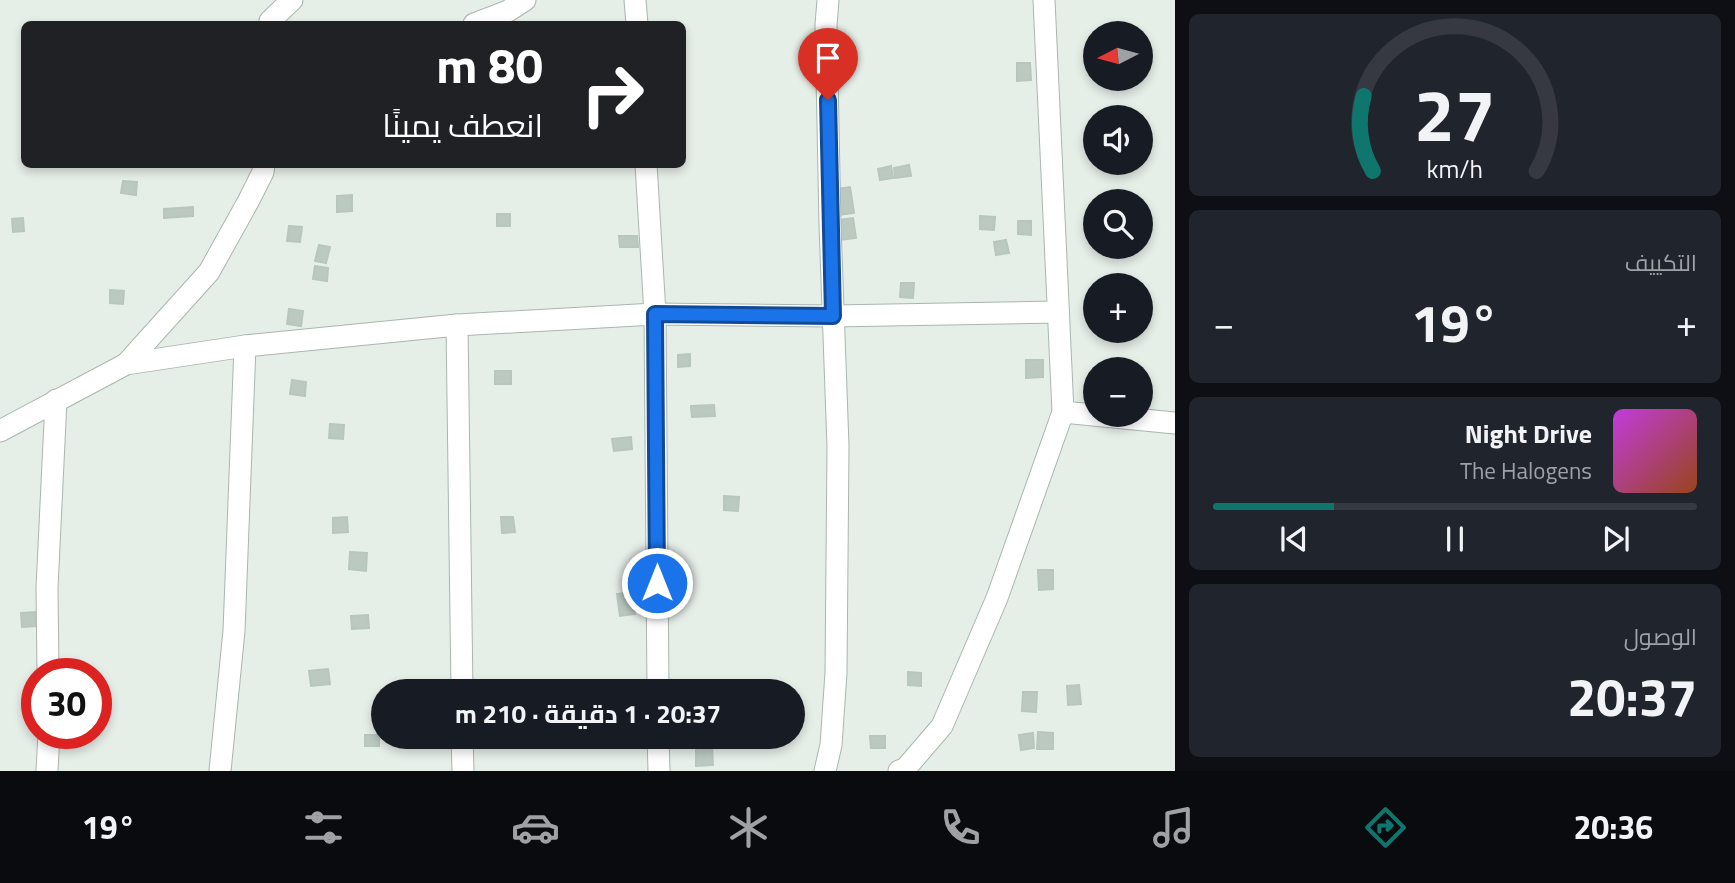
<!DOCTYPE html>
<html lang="ar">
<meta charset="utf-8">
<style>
:root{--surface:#171b24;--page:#20242c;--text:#f1f3f6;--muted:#9ea1a6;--line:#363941;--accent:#0f766e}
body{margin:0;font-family:"Titillium Web",Cairo,sans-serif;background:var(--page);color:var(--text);direction:rtl;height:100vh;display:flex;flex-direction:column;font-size:26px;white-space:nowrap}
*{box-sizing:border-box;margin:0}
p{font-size:23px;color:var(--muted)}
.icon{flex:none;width:38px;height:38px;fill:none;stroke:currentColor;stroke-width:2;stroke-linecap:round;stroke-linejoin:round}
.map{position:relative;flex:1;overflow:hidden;direction:ltr}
.details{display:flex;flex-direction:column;gap:14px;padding:14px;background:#0d0f14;width:560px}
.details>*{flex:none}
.hud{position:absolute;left:21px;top:21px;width:665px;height:147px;border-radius:10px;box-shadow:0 4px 10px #0003;direction:rtl;background:#202124;color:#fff;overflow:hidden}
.needle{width:46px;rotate:264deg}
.tools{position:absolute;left:1083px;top:21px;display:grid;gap:14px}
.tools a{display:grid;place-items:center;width:70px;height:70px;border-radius:50%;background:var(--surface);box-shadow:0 4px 10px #0003;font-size:35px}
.speed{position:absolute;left:21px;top:658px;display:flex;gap:14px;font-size:35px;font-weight:700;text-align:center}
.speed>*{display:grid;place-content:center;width:91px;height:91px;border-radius:50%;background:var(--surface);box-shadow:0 4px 10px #0003;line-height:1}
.speed .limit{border:10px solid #d22;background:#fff;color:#111}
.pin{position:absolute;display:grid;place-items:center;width:60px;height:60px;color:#fff;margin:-72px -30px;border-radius:50% 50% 50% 0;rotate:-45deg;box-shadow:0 0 7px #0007}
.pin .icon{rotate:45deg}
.me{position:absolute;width:77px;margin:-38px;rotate:0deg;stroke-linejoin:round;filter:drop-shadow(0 0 5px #0008)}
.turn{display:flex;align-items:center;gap:24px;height:147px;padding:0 28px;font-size:32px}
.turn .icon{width:91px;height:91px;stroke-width:2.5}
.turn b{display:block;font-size:49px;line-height:60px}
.big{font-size:52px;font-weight:700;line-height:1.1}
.details .card{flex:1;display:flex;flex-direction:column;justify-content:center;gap:10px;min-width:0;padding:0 24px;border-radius:10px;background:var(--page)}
.details .dial{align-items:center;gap:0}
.dial svg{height:182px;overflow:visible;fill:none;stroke:var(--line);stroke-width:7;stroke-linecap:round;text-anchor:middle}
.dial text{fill:var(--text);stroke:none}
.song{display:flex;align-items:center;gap:21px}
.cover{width:84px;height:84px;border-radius:10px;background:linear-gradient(135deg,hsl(290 70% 55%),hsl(20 70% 35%))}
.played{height:7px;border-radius:4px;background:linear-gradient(90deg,var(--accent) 25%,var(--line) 25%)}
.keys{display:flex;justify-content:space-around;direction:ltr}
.heat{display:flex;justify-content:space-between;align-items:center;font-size:38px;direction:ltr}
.trip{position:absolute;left:371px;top:679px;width:434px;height:70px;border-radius:35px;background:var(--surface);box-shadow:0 4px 10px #0003;font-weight:700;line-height:70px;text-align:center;direction:rtl}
.tabs{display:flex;height:112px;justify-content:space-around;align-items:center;background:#090b0e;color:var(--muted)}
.tabs .icon{width:49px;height:49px}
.tabs .selected{color:var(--accent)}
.tabs b{font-size:32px;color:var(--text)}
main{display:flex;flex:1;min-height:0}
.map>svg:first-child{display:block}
.building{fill:#bbc9c1;stroke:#b8c7be;stroke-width:2}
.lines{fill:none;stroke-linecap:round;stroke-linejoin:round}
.minor-casing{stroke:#a9b6ae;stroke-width:23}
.minor{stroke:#fff;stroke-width:21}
.route-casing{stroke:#114b97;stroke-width:18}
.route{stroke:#1a73e8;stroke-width:12}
</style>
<main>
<section class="details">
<div class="card dial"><svg viewBox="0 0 100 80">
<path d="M14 69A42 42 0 1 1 86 69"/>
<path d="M14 69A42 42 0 0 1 10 36" stroke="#0f766e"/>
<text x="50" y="56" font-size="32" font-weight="700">27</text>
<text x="50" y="72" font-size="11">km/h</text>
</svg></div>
<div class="card"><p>التكييف</p>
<div class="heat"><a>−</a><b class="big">19°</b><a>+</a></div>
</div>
<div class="card">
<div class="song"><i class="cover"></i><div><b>Night Drive</b><p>The Halogens</p></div></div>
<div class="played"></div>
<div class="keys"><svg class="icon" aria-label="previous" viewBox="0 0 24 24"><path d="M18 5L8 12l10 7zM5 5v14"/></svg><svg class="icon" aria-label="pause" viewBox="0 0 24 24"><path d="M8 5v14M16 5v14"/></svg><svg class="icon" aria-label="next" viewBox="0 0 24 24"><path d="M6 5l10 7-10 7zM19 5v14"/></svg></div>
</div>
<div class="card"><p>الوصول</p><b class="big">20:37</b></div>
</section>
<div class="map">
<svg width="1175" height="771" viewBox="0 0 1175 771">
<rect width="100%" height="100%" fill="#e6eee8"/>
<g class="building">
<polygon points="1017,63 1030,63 1031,80 1017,81"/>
<polygon points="909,165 911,176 895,178 894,168"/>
<polygon points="891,166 893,178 880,180 878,169"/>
<polygon points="123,181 137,182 136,195 121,193"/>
<polygon points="850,187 854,213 839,215 835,189"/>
<polygon points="352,195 352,211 337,212 337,196"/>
<polygon points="193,207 193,216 164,218 164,209"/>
<rect x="497" y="214" width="13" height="12"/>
<polygon points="980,216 995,217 994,230 980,229"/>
<polygon points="23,218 24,231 13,232 12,219"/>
<polygon points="853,218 856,238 840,240 837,220"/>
<polygon points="1018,221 1031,221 1031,235 1018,234"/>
<polygon points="289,226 302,227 300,242 287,241"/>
<polygon points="619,236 637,236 638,247 620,247"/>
<polygon points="1006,240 1009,253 996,255 994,242"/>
<polygon points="319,245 330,247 326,263 315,261"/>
<polygon points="315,266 328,268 327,281 313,279"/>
<polygon points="901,283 914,283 913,298 900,297"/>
<polygon points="110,290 124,291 123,304 110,303"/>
<polygon points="289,309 303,311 301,326 287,324"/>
<polygon points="690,354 690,366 678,367 678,355"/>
<polygon points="1026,360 1043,360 1043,377 1026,378"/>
<rect x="495" y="371" width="16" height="13"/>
<polygon points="292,380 306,382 305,396 290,394"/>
<polygon points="714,405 715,416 692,417 691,406"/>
<polygon points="330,424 344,425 343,439 329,438"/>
<polygon points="631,437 632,449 614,451 612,439"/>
<polygon points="724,496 739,497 738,511 724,510"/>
<polygon points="347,517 348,532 333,533 333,518"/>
<polygon points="501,517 513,517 515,532 502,533"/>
<polygon points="350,552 367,553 366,571 349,569"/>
<polygon points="679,568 681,580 663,583 661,570"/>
<polygon points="1038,570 1053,570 1053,589 1039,590"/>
<polygon points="632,592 635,614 620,616 617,594"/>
<polygon points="35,612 36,626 22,627 21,613"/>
<polygon points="368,615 369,628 352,629 351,616"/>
<polygon points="328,669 330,684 311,686 309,671"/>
<polygon points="908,672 921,673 921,686 908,685"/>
<polygon points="1079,685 1081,704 1068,705 1067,686"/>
<polygon points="1023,692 1037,692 1036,712 1022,711"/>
<polygon points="1038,732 1053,733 1053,749 1037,749"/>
<polygon points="1033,733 1034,748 1021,750 1019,735"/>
<rect x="365" y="735" width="14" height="11"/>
<polygon points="870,736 885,736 885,748 871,748"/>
<polygon points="712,746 713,765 696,766 696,747"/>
</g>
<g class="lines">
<g class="minor-casing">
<g id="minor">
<polyline points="635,0 637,24"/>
<polyline points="270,21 292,0"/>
<polyline points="474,24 508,11 525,0"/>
<polyline points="646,164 655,314 658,691"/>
<polyline points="457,325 462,691"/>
<polyline points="126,364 209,272 249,200 263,172 264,164"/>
<polyline points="1063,412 1175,423"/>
<polyline points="0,431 126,364 245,346 457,325 655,314 833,316 1058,312"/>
<polyline points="48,674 47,588 56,400"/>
<polyline points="462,737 463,771"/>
<polyline points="658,737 659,771"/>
<polyline points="47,771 49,733"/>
<polyline points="220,771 234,631 245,346"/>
<polyline points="825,771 831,745 836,673 838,446 830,225 826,25 828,0"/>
<polyline points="899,771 905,769 942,726 997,598 1063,412 1044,0"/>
</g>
</g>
<use href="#minor" class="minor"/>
</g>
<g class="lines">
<g class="route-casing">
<polyline id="route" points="657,583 655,314 833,316 828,100"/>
</g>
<use href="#route" class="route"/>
</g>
</svg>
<div class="tools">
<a><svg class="needle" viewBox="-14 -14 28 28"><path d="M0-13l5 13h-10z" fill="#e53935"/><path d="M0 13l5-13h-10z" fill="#9ea1a6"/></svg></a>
<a><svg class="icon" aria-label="sound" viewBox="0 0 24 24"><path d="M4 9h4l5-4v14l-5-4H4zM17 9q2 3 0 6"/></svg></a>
<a><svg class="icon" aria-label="search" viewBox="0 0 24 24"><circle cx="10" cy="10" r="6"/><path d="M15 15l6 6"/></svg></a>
<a>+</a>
<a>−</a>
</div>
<div class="speed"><div class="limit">30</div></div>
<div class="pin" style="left:828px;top:100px;background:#d93025"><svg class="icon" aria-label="arrive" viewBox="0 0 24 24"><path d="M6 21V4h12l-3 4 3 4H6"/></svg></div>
<svg class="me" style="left:657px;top:583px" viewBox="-20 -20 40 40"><circle r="17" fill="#1a73e8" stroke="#fff" stroke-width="3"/><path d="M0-11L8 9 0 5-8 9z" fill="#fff"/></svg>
<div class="trip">20:37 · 1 دقيقة · 210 m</div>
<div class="hud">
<div class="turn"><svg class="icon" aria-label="right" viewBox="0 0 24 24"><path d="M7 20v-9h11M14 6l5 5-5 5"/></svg><div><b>80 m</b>انعطف يمينًا</div></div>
</div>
</div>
</main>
<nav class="tabs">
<b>20:36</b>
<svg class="icon selected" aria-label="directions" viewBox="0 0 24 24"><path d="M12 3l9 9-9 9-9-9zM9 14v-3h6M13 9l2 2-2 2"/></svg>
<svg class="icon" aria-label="music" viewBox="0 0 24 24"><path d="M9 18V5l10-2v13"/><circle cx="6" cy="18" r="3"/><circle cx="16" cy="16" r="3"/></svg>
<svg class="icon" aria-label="phone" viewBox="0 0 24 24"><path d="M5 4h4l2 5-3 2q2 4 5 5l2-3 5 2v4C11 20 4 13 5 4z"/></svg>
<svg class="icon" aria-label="climate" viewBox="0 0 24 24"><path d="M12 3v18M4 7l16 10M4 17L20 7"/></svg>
<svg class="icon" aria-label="car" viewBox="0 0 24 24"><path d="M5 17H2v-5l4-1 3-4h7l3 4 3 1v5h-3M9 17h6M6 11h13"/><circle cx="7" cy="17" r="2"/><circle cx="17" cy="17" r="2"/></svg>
<svg class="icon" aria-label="filters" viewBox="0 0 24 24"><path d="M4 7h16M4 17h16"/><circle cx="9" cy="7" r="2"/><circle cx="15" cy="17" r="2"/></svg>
<b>19°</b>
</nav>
